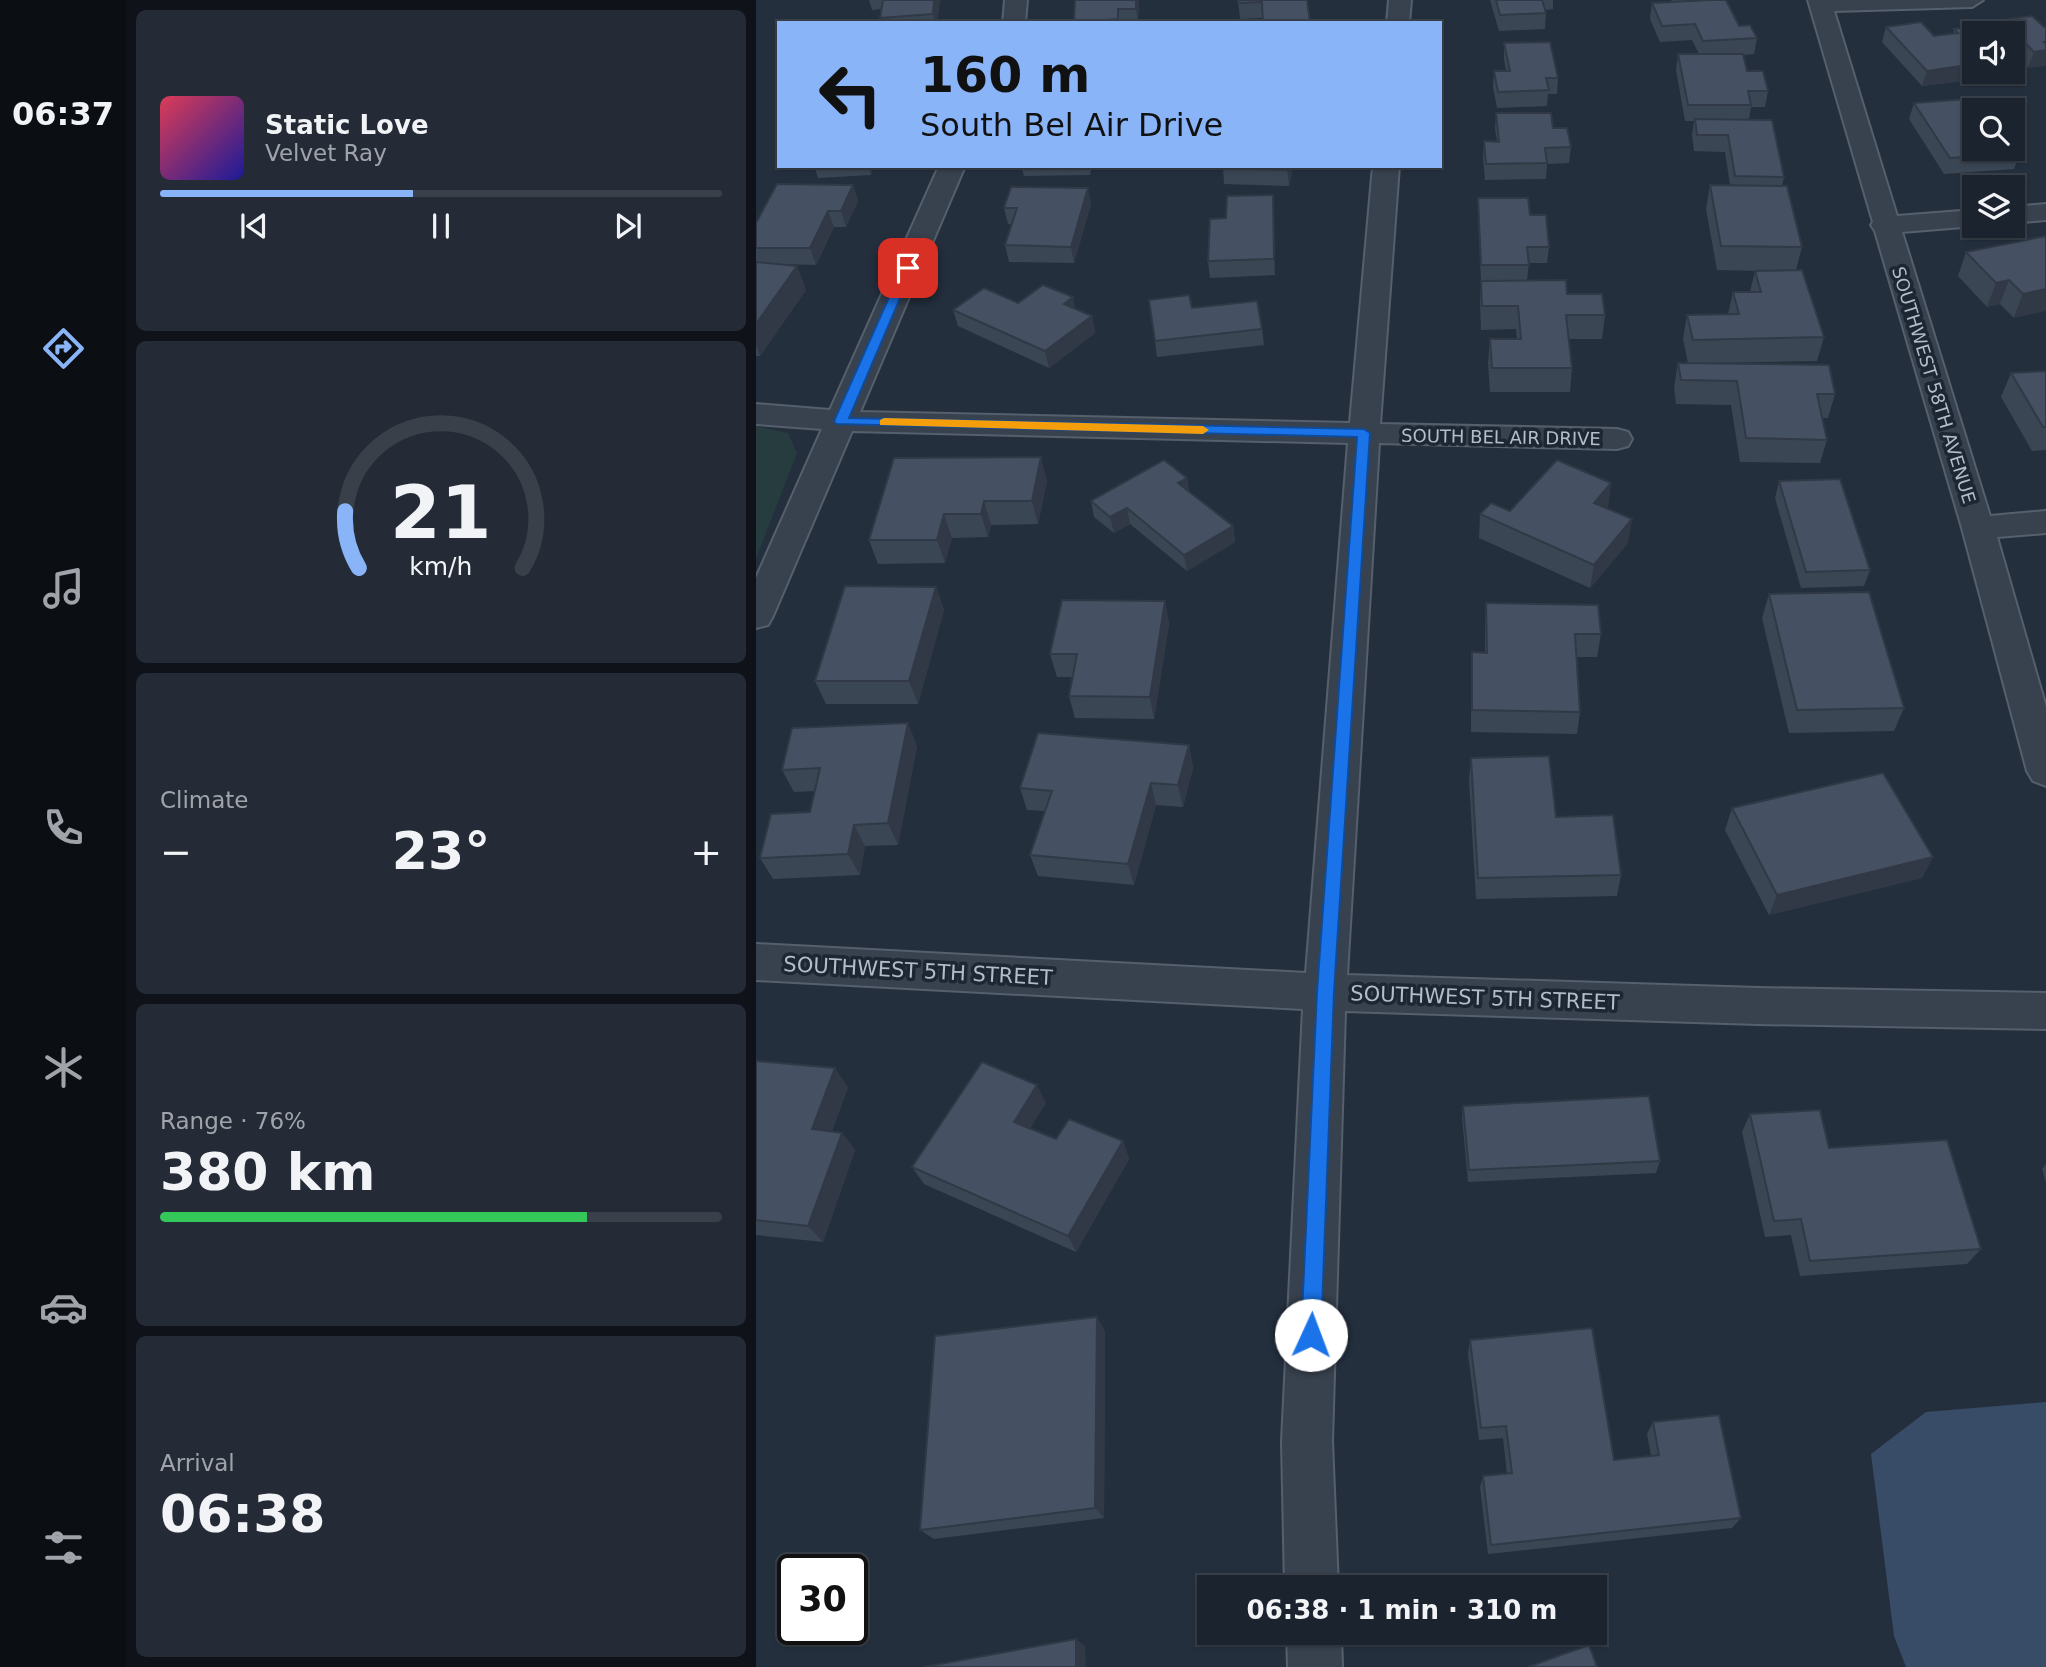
<!DOCTYPE html>
<meta charset="utf-8">
<style>
:root{--surface:#1b232e;--page:#242b36;--text:#f1f3f6;--muted:#a0a4aa;--line:#39404a;--accent:#8ab4f8}
body{margin:0;font-family:"DejaVu Sans",sans-serif;background:var(--page);color:var(--text);height:100vh;display:flex;flex-direction:column;font-size:26px;white-space:nowrap}
*{box-sizing:border-box;margin:0}
p{font-size:23px;color:var(--muted)}
.icon{flex:none;width:38px;height:38px;fill:none;stroke:currentColor;stroke-width:2;stroke-linecap:round;stroke-linejoin:round}
.map{position:relative;flex:1;overflow:hidden}
.details{display:flex;flex-direction:column;gap:10px;padding:10px;background:#0f1319;width:630px}
.details>*{flex:none}
.guide{position:absolute;left:21px;top:21px;width:665px;height:147px;border-radius:0px;box-shadow:0 2px 5px #0004,0 0 0 2px var(--line);background:#8ab4f8;color:#111;overflow:hidden}
.fabs{position:absolute;left:1206px;top:21px;display:grid;gap:14px}
.fabs a{display:grid;place-items:center;width:63px;height:63px;border-radius:0px;background:var(--surface);box-shadow:0 2px 5px #0004,0 0 0 2px var(--line);font-size:35px}
.speed{position:absolute;left:21px;top:1554px;display:flex;gap:14px;font-size:35px;font-weight:700;text-align:center}
.speed>*{display:grid;place-content:center;width:91px;height:91px;border-radius:50%;background:var(--surface);box-shadow:0 2px 5px #0004,0 0 0 2px var(--line);line-height:1}
.speed .limit{border:4px solid #111;border-radius:10px;background:#fff;color:#111}
.pin{position:absolute;display:grid;place-items:center;width:60px;height:60px;color:#fff;margin:-30px;border-radius:14px;box-shadow:0 4px 10px #0006}
.me{position:absolute;width:77px;margin:-38px;rotate:2deg;stroke-linejoin:round;filter:drop-shadow(0 0 5px #0008)}
.turn{display:flex;align-items:center;gap:24px;height:147px;padding:0 28px;font-size:32px}
.turn .icon{width:91px;height:91px;stroke-width:2.5}
.turn b{display:block;font-size:49px;line-height:60px}
.big{font-size:52px;font-weight:600;line-height:1.1}
.details .card{flex:1;display:flex;flex-direction:column;justify-content:center;gap:10px;min-width:0;padding:0 24px;border-radius:10px;background:var(--page)}
.details .dial{align-items:center;gap:0}
.dial svg{height:182px;overflow:visible;fill:none;stroke:var(--line);stroke-width:7;stroke-linecap:round;text-anchor:middle}
.dial text{fill:var(--text);stroke:none}
.song{display:flex;align-items:center;gap:21px}
.cover{width:84px;height:84px;border-radius:10px;background:linear-gradient(135deg,hsl(350 70% 55%),hsl(240 70% 35%))}
.played{height:7px;border-radius:4px;background:linear-gradient(90deg,var(--accent) 45%,var(--line) 45%)}
.keys{display:flex;justify-content:space-around;direction:ltr}
.heat{display:flex;justify-content:space-between;align-items:center;font-size:38px;direction:ltr}
.charge{height:10px;border-radius:5px;background:linear-gradient(90deg,#34c759 76%,var(--line) 0)}
.trip{position:absolute;left:441px;top:1575px;width:410px;height:70px;border-radius:0px;background:var(--surface);box-shadow:0 2px 5px #0004,0 0 0 2px var(--line);font-weight:600;line-height:70px;text-align:center}
main{display:flex;flex:1;min-height:0}
.tab-bar{display:flex;flex-direction:column;width:126px;justify-content:space-around;align-items:center;background:#0b0e12;color:var(--muted)}
.tab-bar .icon{width:49px;height:49px}
.tab-bar .selected{color:var(--accent)}
.tab-bar b{font-size:32px;color:var(--text)}
.map>svg:first-child{display:block}
.green{fill:#263c3f}
.water{fill:#394c67}
.lines{fill:none;stroke-linecap:round;stroke-linejoin:round}
.minor-casing{stroke:#565f6c;stroke-width:4}
.minor{fill:#38414e;fill-rule:evenodd}
.wall{fill:#3b4654}
.shaded-wall{fill:#303945}
.building{fill:#455162;stroke:#303945;stroke-width:2}
.route{fill:#1a73e8;stroke:#114b97;stroke-width:2}
.slow{fill:#f59e0b}
.labels{text-anchor:middle;dominant-baseline:central;stroke-width:7;stroke-linejoin:round;paint-order:stroke}
.far-street-label{font-size:18px;fill:#b4bcc9;stroke:#1d2633}
.street-label{font-size:21px;fill:#b4bcc9;stroke:#1d2633}
</style>
<main>
<nav class="tab-bar">
<b>06:37</b>
<svg class="icon selected" aria-label="directions" viewBox="0 0 24 24"><path d="M12 3l9 9-9 9-9-9zM9 14v-3h6M13 9l2 2-2 2"/></svg>
<svg class="icon" aria-label="music" viewBox="0 0 24 24"><path d="M9 18V5l10-2v13"/><circle cx="6" cy="18" r="3"/><circle cx="16" cy="16" r="3"/></svg>
<svg class="icon" aria-label="phone" viewBox="0 0 24 24"><path d="M5 4h4l2 5-3 2q2 4 5 5l2-3 5 2v4C11 20 4 13 5 4z"/></svg>
<svg class="icon" aria-label="climate" viewBox="0 0 24 24"><path d="M12 3v18M4 7l16 10M4 17L20 7"/></svg>
<svg class="icon" aria-label="car" viewBox="0 0 24 24"><path d="M5 17H2v-5l4-1 3-4h7l3 4 3 1v5h-3M9 17h6M6 11h13"/><circle cx="7" cy="17" r="2"/><circle cx="17" cy="17" r="2"/></svg>
<svg class="icon" aria-label="filters" viewBox="0 0 24 24"><path d="M4 7h16M4 17h16"/><circle cx="9" cy="7" r="2"/><circle cx="15" cy="17" r="2"/></svg>
</nav>
<section class="details">
<div class="card">
<div class="song"><i class="cover"></i><div><b>Static Love</b><p>Velvet Ray</p></div></div>
<div class="played"></div>
<div class="keys"><svg class="icon" aria-label="previous" viewBox="0 0 24 24"><path d="M18 5L8 12l10 7zM5 5v14"/></svg><svg class="icon" aria-label="pause" viewBox="0 0 24 24"><path d="M8 5v14M16 5v14"/></svg><svg class="icon" aria-label="next" viewBox="0 0 24 24"><path d="M6 5l10 7-10 7zM19 5v14"/></svg></div>
</div>
<div class="card dial"><svg viewBox="0 0 100 80">
<path d="M14 69A42 42 0 1 1 86 69"/>
<path d="M14 69A42 42 0 0 1 8 44" stroke="#8ab4f8"/>
<text x="50" y="56" font-size="32" font-weight="700">21</text>
<text x="50" y="72" font-size="11">km/h</text>
</svg></div>
<div class="card"><p>Climate</p>
<div class="heat"><a>−</a><b class="big">23°</b><a>+</a></div>
</div>
<div class="card"><p>Range · 76%</p><b class="big">380 km</b><div class="charge"></div></div>
<div class="card"><p>Arrival</p><b class="big">06:38</b></div>
</section>
<div class="map">
<svg width="1290" height="1667" viewBox="0 0 1290 1667">
<rect width="100%" height="100%" fill="#242f3e"/>
<polygon class="green" points="0,426 32,433 41,453 0,559"/>
<polygon class="water" points="1290,1402 1290,1667 1150,1667 1138,1636 1115,1454 1170,1412"/>
<g class="lines">
<g class="minor-casing">
<g id="minor">
<polygon points="249,0 271,0 269,23 247,23"/>
<polygon points="633,0 655,0 653,23 631,23"/>
<polygon points="1052,0 1227,0 1216,7 1078,11 1141,216 1218,210 1219,226 1146,232 1234,516 1290,511 1290,533 1241,537 1290,707 1290,786 1277,781 1271,771 1206,528 1119,231 1115,225 1117,222"/>
<polygon points="183,166 209,166 104,412 594,423 617,166 643,166 624,424 861,429 872,432 876,439 872,446 861,449 623,443 591,975 1002,988 1290,993 1290,1029 1002,1024 589,1011 576,1441 582,1587 529,1587 526,1441 547,1009 0,980 0,944 550,973 592,443 96,431 17,616 12,625 0,628 0,578 66,429 0,424 0,404 74,410"/>
<polygon points="1290,204 1290,220 1256,223 1256,207"/>
<polygon points="531,1633 585,1633 586,1667 532,1667"/>
</g>
</g>
<use href="#minor" class="minor"/>
</g>
<g class="wall">
<polygon points="113,0 184,0 181,23 125,23 124,18 125,9 116,10"/>
<polygon points="319,0 383,0 382,23 318,23"/>
<polygon points="482,0 551,0 554,23 507,23 507,18 484,19"/>
<polygon points="734,0 797,0 797,9 789,10 790,13 789,29 743,31"/>
<polygon points="915,0 970,0 983,26 1001,38 998,54 987,55 991,71 1012,91 1009,107 995,107 993,119 1028,177 1026,186 1046,247 1040,270 1068,337 1061,361 954,363 1079,394 1072,418 1066,418 1071,440 1064,463 984,462 975,405 920,404 918,387 922,363 932,363 927,339 931,315 972,314 977,292 994,292 999,271 1006,271 961,270 950,209 954,185 974,185 969,152 938,151 936,135 938,121 929,121 920,70 922,54 943,54 936,40 904,42 894,19 896,3 916,2"/>
<polygon points="1247,20 1288,27 1272,68 1256,51 1256,33 1242,33"/>
<polygon points="1224,26 1218,72 1235,72 1233,78 1166,86 1126,42 1130,27 1178,36 1197,34 1198,29"/>
<polygon points="748,43 802,78 801,94 792,94 791,106 741,108 737,87 738,71 750,71 748,59"/>
<polygon points="1158,103 1264,153 1258,169 1188,174 1153,119"/>
<polygon points="740,113 797,128 815,147 813,163 791,164 790,179 729,180 727,158 728,141 741,141 739,129"/>
<polygon points="58,166 117,166 115,175 62,178"/>
<polygon points="265,166 336,166 334,175 268,176"/>
<polygon points="467,166 537,166 533,186 468,184"/>
<polygon points="97,185 102,201 90,227 78,227 60,265 25,264 41,266 50,290 4,356 0,356 0,223"/>
<polygon points="722,198 774,215 793,247 791,263 773,263 771,280 811,294 849,315 846,339 813,339 816,368 814,392 734,392 732,363 734,339 761,339 760,329 725,330 724,304 725,281 722,214"/>
<polygon points="335,204 318,263 253,262 249,245 256,224 252,224 248,208"/>
<polygon points="518,211 519,275 454,278 452,261 470,218"/>
<polygon points="1290,236 1258,318 1244,304 1231,307 1202,276 1210,252"/>
<polygon points="393,300 436,308 506,329 508,345 401,357"/>
<polygon points="262,303 320,309 336,316 339,333 293,368 202,326 197,310"/>
<polygon points="1290,371 1290,450 1276,451 1245,397 1255,373"/>
<polygon points="138,458 291,481 282,524 235,525 232,537 196,538 189,563 122,564 113,540"/>
<polygon points="431,478 433,492 477,526 479,542 431,571 374,524 358,533 338,517 335,501"/>
<polygon points="1023,481 1114,570 1108,586 1045,588 1019,498"/>
<polygon points="855,483 852,506 850,508 872,543 834,588 723,538 724,514 754,511"/>
<polygon points="180,587 188,610 162,704 70,704 59,681"/>
<polygon points="1013,594 1148,708 1138,731 1033,733 1006,618"/>
<polygon points="409,601 413,624 398,719 319,718 313,696 316,677 301,677 294,654"/>
<polygon points="730,603 845,634 841,657 821,657 824,712 821,734 715,732 715,675 716,652 729,653 729,626"/>
<polygon points="433,745 437,768 427,807 400,805 378,885 282,876 274,855 289,811 271,810 264,788"/>
<polygon points="161,746 142,845 109,846 104,875 17,879 4,858 54,812 59,791 38,792 26,770"/>
<polygon points="715,758 800,817 865,875 861,896 720,899 713,780"/>
<polygon points="976,808 1177,857 1166,878 1013,915 969,830"/>
<polygon points="0,1061 92,1087 76,1131 86,1133 99,1150 67,1242 0,1235"/>
<polygon points="290,1103 274,1128 300,1139 367,1141 373,1159 320,1252 168,1184 156,1167"/>
<polygon points="707,1106 904,1161 900,1173 712,1182 706,1118"/>
<polygon points="994,1114 1225,1249 1211,1264 1044,1276 1035,1235 1009,1237 986,1132"/>
<polygon points="1290,1164 1290,1183 1286,1169"/>
<polygon points="349,1331 348,1518 178,1539 164,1530"/>
<polygon points="714,1340 858,1460 895,1456 891,1434 897,1422 985,1518 976,1528 732,1554 724,1487 727,1476 751,1474 747,1438 723,1440 712,1354"/>
</g>
<g class="shaded-wall">
<polygon points="178,0 184,0 181,23 179,23 177,14"/>
<polygon points="380,0 383,0 382,23 380,9"/>
<polygon points="1288,42 1290,42 1290,66 1272,68 1278,52"/>
<polygon points="1218,64 1218,72 1235,72 1233,78 1166,86 1171,71"/>
<polygon points="112,166 117,166 115,175"/>
<polygon points="532,166 537,166 533,186 531,170"/>
<polygon points="97,185 102,201 90,227 85,211"/>
<polygon points="332,188 335,204 318,263 315,247"/>
<polygon points="517,195 518,211 519,275 518,259"/>
<polygon points="72,211 78,227 60,265 54,248"/>
<polygon points="41,266 50,290 4,356 0,345 0,324"/>
<polygon points="1253,280 1244,304 1231,307 1240,283"/>
<polygon points="1290,289 1290,311 1258,318 1267,294"/>
<polygon points="317,297 321,314 308,304"/>
<polygon points="336,316 339,333 293,368 289,351"/>
<polygon points="285,457 291,481 282,524 276,501"/>
<polygon points="431,478 433,495 422,483"/>
<polygon points="855,483 852,506 835,526 838,503"/>
<polygon points="228,501 235,525 232,537 225,514"/>
<polygon points="371,508 374,524 358,533 354,517"/>
<polygon points="188,514 196,538 189,563 181,540"/>
<polygon points="876,519 872,543 834,588 838,565"/>
<polygon points="477,526 479,542 431,571 428,555"/>
<polygon points="180,587 188,610 162,704 153,681"/>
<polygon points="409,601 413,624 398,719 394,697"/>
<polygon points="152,723 161,746 142,845 132,823"/>
<polygon points="433,745 437,768 427,807 422,785"/>
<polygon points="395,783 400,805 378,885 372,864"/>
<polygon points="98,825 109,846 104,875 92,854"/>
<polygon points="1177,857 1166,878 1013,915 1021,895"/>
<polygon points="79,1068 92,1087 70,1147 56,1129"/>
<polygon points="281,1085 290,1103 267,1139 258,1122"/>
<polygon points="86,1133 99,1150 67,1242 52,1226"/>
<polygon points="367,1141 373,1159 320,1252 312,1236"/>
<polygon points="341,1317 349,1331 348,1518 339,1508"/>
<polygon points="320,1639 329,1646 330,1667 320,1667"/>
</g>
<g class="building">
<polygon points="127,0 178,0 177,14 124,18"/>
<polygon points="319,0 380,0 380,9 362,9 362,19 318,22"/>
<polygon points="482,0 551,0 554,22 507,23 506,2 482,3"/>
<polygon points="740,0 786,0 790,13 744,15"/>
<polygon points="953,0 970,0 983,26 994,25 1001,38 947,41 939,24 906,26 896,3"/>
<polygon points="1276,16 1288,27 1290,27 1290,42 1288,42 1290,44 1290,50 1278,52 1247,20"/>
<polygon points="1165,22 1178,36 1202,33 1198,29 1224,26 1232,33 1218,33 1218,64 1171,71 1130,27"/>
<polygon points="794,42 802,78 790,78 793,90 742,92 738,71 754,71 748,43"/>
<polygon points="922,54 987,54 991,71 1007,71 1012,91 992,91 995,105 932,105"/>
<polygon points="1225,98 1233,110 1218,110 1218,149 1256,149 1256,143 1264,153 1194,158 1158,103"/>
<polygon points="740,113 795,113 797,128 811,128 815,147 789,148 791,163 730,164 728,141 743,142"/>
<polygon points="939,119 1016,120 1028,177 979,176 972,135 941,135"/>
<polygon points="467,166 532,166 531,170 467,168"/>
<polygon points="21,184 97,185 85,211 72,211 54,248 0,248 0,223"/>
<polygon points="954,185 1031,186 1046,247 965,246"/>
<polygon points="255,187 332,188 315,247 249,245 261,208 248,208"/>
<polygon points="517,195 518,259 452,261 454,219 470,218 471,196"/>
<polygon points="722,198 772,198 774,215 790,215 793,247 771,247 773,265 725,265"/>
<polygon points="1290,236 1290,289 1267,294 1253,280 1240,283 1210,252"/>
<polygon points="0,262 41,266 0,324"/>
<polygon points="1046,270 1068,337 937,340 931,315 983,314 977,292 1005,292 999,271"/>
<polygon points="810,280 811,294 846,294 849,315 810,315 816,368 736,368 734,339 765,339 762,306 726,306 725,281"/>
<polygon points="287,285 317,297 308,304 336,316 289,351 197,310 228,288 262,303"/>
<polygon points="433,295 436,308 501,301 506,329 399,341 393,300"/>
<polygon points="922,363 1073,365 1079,394 1061,394 1071,440 990,438 981,381 925,380"/>
<polygon points="1290,371 1290,427 1287,427 1255,373"/>
<polygon points="285,457 276,501 228,501 225,514 188,514 181,540 113,540 138,458"/>
<polygon points="408,460 431,478 422,483 477,526 428,555 371,508 354,517 335,501"/>
<polygon points="801,460 855,483 838,503 876,519 838,565 724,514 735,503 754,511"/>
<polygon points="1084,479 1114,570 1050,572 1023,481"/>
<polygon points="89,586 180,587 153,681 59,681"/>
<polygon points="1113,592 1148,708 1041,710 1013,594"/>
<polygon points="306,600 409,601 394,697 313,696 321,654 294,654"/>
<polygon points="730,603 842,605 845,634 819,634 824,712 716,710 716,652 731,653"/>
<polygon points="152,723 132,823 98,825 92,854 4,858 15,814 54,812 64,768 26,770 36,728"/>
<polygon points="282,733 433,745 422,785 395,783 372,864 274,855 296,791 264,788"/>
<polygon points="793,756 800,817 857,815 865,875 722,878 715,758"/>
<polygon points="1127,773 1177,857 1021,895 976,808"/>
<polygon points="0,1061 79,1068 56,1129 86,1133 52,1226 0,1220"/>
<polygon points="226,1062 281,1085 258,1122 300,1139 313,1119 367,1141 312,1236 156,1167"/>
<polygon points="893,1096 904,1161 713,1170 707,1106"/>
<polygon points="1064,1110 1073,1148 1191,1140 1225,1249 1054,1261 1045,1219 1018,1221 994,1114"/>
<polygon points="341,1317 339,1508 164,1530 179,1336"/>
<polygon points="836,1328 858,1460 903,1455 897,1422 963,1415 985,1518 735,1545 727,1476 756,1473 750,1426 725,1428 714,1340"/>
<polygon points="320,1639 320,1667 168,1667"/>
<polygon points="833,1645 841,1667 772,1667"/>
</g>
<polygon class="route" points="152,265 157,268 93,418 608,429 614,433 578,992 565,1335 562,1342 555,1345 548,1342 545,1335 561,992 601,437 80,424 78,421 146,268"/>
<polygon class="slow" points="128,418 447,426 453,430 447,434 124,425 124,420"/>
<g class="labels">
<g class="far-street-label">
<text transform="translate(1178 385) rotate(73)">SOUTHWEST 58TH AVENUE</text>
<text transform="translate(745 437) rotate(1)">SOUTH BEL AIR DRIVE</text>
</g>
<g class="street-label">
<text transform="translate(162 971) rotate(3)">SOUTHWEST 5TH STREET</text>
<text transform="translate(729 998) rotate(2)">SOUTHWEST 5TH STREET</text>
</g>
</g>
</svg>
<div class="fabs">
<a><svg class="icon" aria-label="sound" viewBox="0 0 24 24"><path d="M4 9h4l5-4v14l-5-4H4zM17 9q2 3 0 6"/></svg></a>
<a><svg class="icon" aria-label="search" viewBox="0 0 24 24"><circle cx="10" cy="10" r="6"/><path d="M15 15l6 6"/></svg></a>
<a><svg class="icon" aria-label="layers" viewBox="0 0 24 24"><path d="M12 4l9 5-9 5-9-5zM3 14l9 5 9-5"/></svg></a>
</div>
<div class="speed"><div class="limit">30</div></div>
<div class="pin" style="left:152px;top:268px;background:#d93025"><svg class="icon" aria-label="arrive" viewBox="0 0 24 24"><path d="M6 21V4h12l-3 4 3 4H6"/></svg></div>
<svg class="me" style="left:555px;top:1335px" viewBox="-20 -20 40 40"><circle r="19" fill="#fff"/><path d="M0-13L10 11 0 6-10 11z" fill="#1a73e8"/></svg>
<div class="trip">06:38 · 1 min · 310 m</div>
<div class="guide">
<div class="turn"><svg class="icon" aria-label="left" viewBox="0 0 24 24"><path d="M17 20v-9H6M10 6l-5 5 5 5"/></svg><div><b>160 m</b>South Bel Air Drive</div></div>
</div>
</div>
</main>
